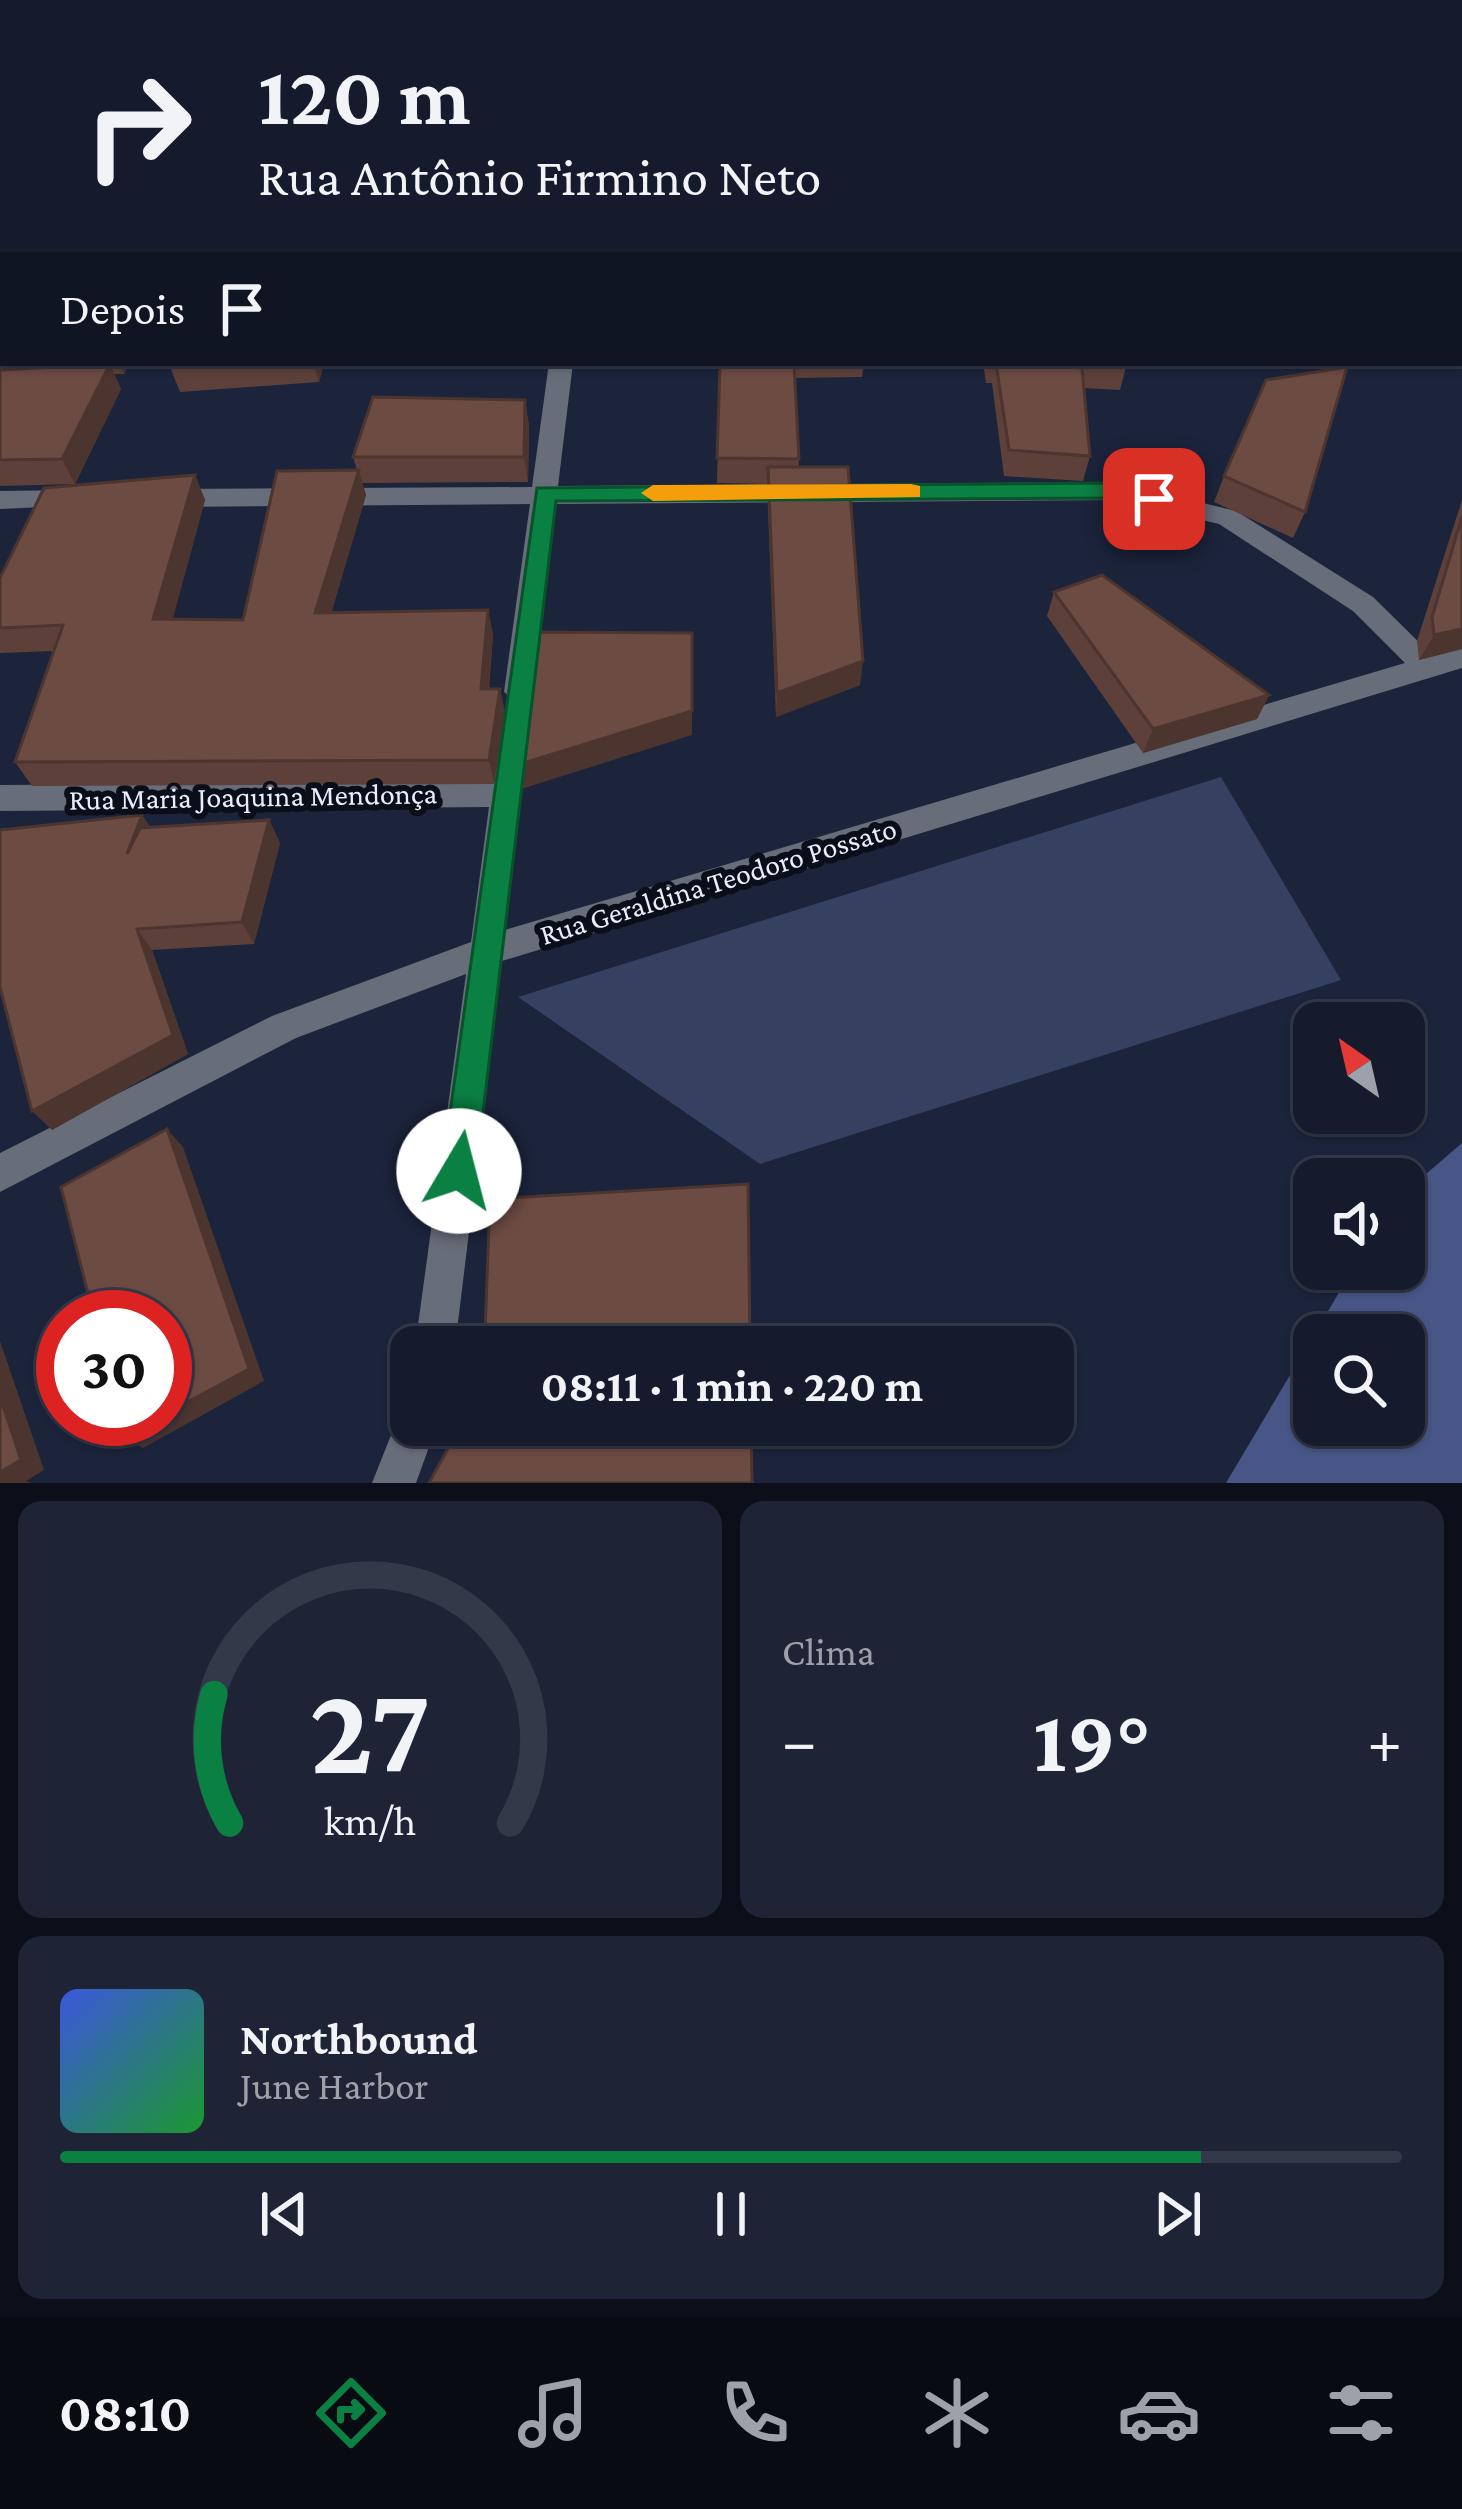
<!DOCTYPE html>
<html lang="pt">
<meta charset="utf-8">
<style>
:root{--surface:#151b2d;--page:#1e2435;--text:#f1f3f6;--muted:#9da1aa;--line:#343949;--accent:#0b8043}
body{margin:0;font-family:"Crimson Pro",serif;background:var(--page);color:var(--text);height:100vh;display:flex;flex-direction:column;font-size:45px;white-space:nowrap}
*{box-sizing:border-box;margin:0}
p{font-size:39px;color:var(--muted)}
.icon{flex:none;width:66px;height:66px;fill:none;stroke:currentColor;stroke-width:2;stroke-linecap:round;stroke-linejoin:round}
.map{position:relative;height:1483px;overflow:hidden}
.drawer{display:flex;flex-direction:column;gap:18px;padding:18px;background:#0c0f19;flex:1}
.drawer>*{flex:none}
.guide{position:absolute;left:0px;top:0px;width:1464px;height:366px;box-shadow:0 3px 9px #0004,0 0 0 3px var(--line);background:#151b2d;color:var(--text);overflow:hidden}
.needle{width:78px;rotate:326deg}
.tools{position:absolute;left:1293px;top:1002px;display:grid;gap:24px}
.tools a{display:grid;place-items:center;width:132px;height:132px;border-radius:24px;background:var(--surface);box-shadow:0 3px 9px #0004,0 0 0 3px var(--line);font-size:60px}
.speed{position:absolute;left:36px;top:1290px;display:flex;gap:24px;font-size:60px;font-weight:700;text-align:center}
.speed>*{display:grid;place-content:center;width:156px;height:156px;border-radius:50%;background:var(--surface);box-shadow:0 3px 9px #0004,0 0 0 3px var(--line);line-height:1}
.speed .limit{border:18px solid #d22;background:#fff;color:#111}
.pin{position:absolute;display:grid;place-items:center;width:102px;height:102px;color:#fff;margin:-51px;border-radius:24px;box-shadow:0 6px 18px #0006}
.me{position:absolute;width:132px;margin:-66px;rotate:8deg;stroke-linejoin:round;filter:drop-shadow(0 0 9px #0008)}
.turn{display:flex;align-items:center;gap:42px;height:252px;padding:0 60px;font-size:54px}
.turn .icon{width:156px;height:156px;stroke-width:2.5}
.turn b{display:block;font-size:84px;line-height:102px}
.then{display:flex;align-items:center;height:114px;padding:0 60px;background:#0003;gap:24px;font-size:45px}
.big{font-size:90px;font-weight:700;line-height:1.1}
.drawer .card{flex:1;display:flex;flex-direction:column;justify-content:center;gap:18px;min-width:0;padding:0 42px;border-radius:24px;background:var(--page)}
.drawer .dial{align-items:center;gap:0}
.dial svg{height:312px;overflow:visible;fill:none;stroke:var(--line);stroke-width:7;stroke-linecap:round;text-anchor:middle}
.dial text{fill:var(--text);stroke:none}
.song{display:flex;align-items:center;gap:36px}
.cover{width:144px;height:144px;border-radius:18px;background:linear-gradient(135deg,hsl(230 70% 55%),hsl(130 70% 35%))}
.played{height:12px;border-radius:6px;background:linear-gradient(90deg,var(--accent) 85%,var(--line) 85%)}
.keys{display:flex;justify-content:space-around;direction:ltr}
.heat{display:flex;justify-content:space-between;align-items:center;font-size:66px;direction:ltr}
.drawer .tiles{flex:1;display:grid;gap:18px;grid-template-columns:1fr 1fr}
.card:last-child{grid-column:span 2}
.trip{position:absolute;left:390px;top:1326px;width:684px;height:120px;border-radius:24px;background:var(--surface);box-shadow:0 3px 9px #0004,0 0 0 3px var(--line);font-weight:700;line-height:120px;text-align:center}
.tab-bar{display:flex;height:192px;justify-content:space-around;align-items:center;background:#080b12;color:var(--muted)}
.tab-bar .icon{width:84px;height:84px}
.tab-bar .selected{color:var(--accent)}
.tab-bar b{font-size:54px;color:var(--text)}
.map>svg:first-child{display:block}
.green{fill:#364162}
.forest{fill:#475686;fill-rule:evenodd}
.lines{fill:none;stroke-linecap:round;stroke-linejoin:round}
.street{fill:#686d7a;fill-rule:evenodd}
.wall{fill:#5d403a}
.shaded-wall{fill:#4c342f}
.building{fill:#6c4b43;stroke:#4c342f;stroke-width:3}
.route{fill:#0b8043;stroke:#07532c;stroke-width:3}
.slow{fill:#f59e0b}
.labels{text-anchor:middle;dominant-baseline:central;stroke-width:12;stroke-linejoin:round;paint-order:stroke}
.street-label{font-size:30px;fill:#e8eeff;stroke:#0a0e19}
</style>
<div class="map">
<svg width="1462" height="1483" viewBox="0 0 1462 1483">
<rect width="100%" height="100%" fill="#1c243c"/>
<polygon class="green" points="1221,777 1341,980 760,1164 518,997"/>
<path class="forest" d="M1462,1143v340h-236l127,-214h51v-76zM1314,1335h90v90h-90z"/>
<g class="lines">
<g class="street">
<polygon points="17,0 255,0 15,3"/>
<rect x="591" y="0" width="16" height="3"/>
<polygon points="1202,0 1218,0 1219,3 1203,3"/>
<polygon points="1462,260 1462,273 1461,273 1461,260"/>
<polygon points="549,363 573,363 558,486 1117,482 1236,511 1373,597 1432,655 1462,646 1462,668 502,961 455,1347 415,1347 466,974 296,1038 0,1192 0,1153 272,1016 471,942 489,807 0,811 0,785 493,782 500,749 522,749 526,758 505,930 1405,663 1353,611 1219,524 1117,500 556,504 534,692 519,703 504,692 530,504 168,507 155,498 168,489 532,487"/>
<polygon points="78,490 87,493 91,499 87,505 0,509 0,491"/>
<polygon points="411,1406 411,1425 437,1425 416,1483 372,1483 401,1410"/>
</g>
</g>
<g class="wall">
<polygon points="1230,0 1354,0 1353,3 1232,3"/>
<rect x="0" y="102" width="3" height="102"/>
<polygon points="3,276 3,363 129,363 124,374 114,374 121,389 75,484 0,486 0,370 50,366 0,367 0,282"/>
<polygon points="171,363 324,363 319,382 180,392 170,367"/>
<polygon points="720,363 864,363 862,377 795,378 799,467 860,685 776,717 767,484 717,483"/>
<polygon points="983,363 1127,363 1120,390 1083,388 1090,456 1083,481 1004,476 992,383 986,383"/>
<polygon points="525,400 529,426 528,482 362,483 366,495 331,613 488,610 493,635 489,689 500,689 505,713 494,784 32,786 15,762 54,651 0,653 0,578 195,475 205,500 172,620 243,620 357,470 353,457"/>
<polygon points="1224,476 1305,512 1293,538 1214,502"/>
<polygon points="1462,500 1462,649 1419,660 1417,641"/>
<polygon points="1054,592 1269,695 1257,719 1143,753 1047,616"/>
<polygon points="142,815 150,827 269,820 280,843 254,944 152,950 188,1054 52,1130 0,987"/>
</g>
<g class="shaded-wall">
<polygon points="225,0 239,0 240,3 223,3"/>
<polygon points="119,363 129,363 124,374"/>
<polygon points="313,363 324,363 319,382"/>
<polygon points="110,364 121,389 75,484 62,459"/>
<polygon points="525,400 529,426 528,482 524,457"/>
<polygon points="359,470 366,495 324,638 315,613"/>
<polygon points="195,475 205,500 166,644 153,619"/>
<polygon points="488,610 493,635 486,713 481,689"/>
<polygon points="1462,629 1462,649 1419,660 1434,635"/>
<polygon points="692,633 692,735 506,794 501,770"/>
<polygon points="863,661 860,685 776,717 777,693"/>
<polygon points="500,689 505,713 494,784 489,760"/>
<polygon points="1269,695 1257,719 1143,753 1153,729"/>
<polygon points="142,815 156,838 127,854"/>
<polygon points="269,820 280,843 254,944 242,922"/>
<polygon points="137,929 152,950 188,1054 52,1130 32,1111"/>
<polygon points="167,1129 183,1147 264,1381 143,1448 123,1437 156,1419 165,1419"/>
<polygon points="0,1341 44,1470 26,1481 32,1483 0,1483"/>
</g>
<g class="building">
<polygon points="9,0 79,0 77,3 9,3"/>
<polygon points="172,0 225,0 223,3 170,3"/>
<polygon points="407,0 592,0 592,3 406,3"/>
<rect x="0" y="102" width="3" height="78"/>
<polygon points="3,276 3,342 0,342 0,282"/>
<polygon points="171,363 227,363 170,367"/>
<polygon points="720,363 794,363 799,459 717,458"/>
<polygon points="996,363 1082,368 1090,456 1009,450"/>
<polygon points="110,364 62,459 0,460 0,370"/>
<polygon points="1347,367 1305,512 1224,476 1266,380"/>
<polygon points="373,397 525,400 524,457 353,457"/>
<polygon points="768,467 848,467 863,661 777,693"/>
<polygon points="359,470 315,613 488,610 481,689 500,689 489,760 15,762 63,625 0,628 0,578 44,488 195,475 153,619 243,620 277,471"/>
<polygon points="1462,517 1462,629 1434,635 1432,617"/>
<polygon points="1102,575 1269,695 1153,729 1054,592"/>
<polygon points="529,632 692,633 692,711 501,770"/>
<polygon points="142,815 127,854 140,828 269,820 242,922 137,929 173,1035 32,1111 0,987 0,830"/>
<polygon points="167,1129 249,1369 165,1414 165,1317 94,1317 61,1187"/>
<polygon points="748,1184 750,1347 480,1347 485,1333 490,1199"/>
<polygon points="0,1397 21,1460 0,1472"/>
<polygon points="119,1419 156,1419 123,1437"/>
<polygon points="456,1425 751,1425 752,1483 429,1483 450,1445"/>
</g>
<polygon class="route" points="1117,483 1165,499 1154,507 1117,498 556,501 476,1171 471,1183 459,1187 447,1183 442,1171 537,488"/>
<polygon class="slow" points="911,484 920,486 920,497 653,501 641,493 653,485"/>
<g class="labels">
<g class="street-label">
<text transform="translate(253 796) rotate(-1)">Rua Maria Joaquina Mendonça</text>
<text transform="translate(718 881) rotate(-17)">Rua Geraldina Teodoro Possato</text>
</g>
</g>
</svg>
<div class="tools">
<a><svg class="needle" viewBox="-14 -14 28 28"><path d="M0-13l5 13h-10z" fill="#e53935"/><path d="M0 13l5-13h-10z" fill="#9da1aa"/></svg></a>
<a><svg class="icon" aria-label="sound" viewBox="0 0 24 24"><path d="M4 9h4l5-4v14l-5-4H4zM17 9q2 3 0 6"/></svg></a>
<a><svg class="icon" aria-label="search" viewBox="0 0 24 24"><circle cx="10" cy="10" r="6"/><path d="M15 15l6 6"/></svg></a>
</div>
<div class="speed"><div class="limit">30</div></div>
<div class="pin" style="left:1154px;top:499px;background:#d93025"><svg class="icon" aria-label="arrive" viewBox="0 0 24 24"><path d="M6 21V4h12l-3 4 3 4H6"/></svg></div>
<svg class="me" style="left:459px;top:1171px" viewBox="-20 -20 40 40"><circle r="19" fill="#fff"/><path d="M0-13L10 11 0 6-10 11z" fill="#0b8043"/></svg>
<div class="trip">08:11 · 1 min · 220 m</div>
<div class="guide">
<div class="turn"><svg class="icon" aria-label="right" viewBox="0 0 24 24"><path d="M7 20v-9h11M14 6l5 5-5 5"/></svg><div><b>120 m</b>Rua Antônio Firmino Neto</div></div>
<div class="then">Depois<svg class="icon" aria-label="arrive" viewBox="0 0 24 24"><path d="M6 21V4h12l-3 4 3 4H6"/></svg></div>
</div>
</div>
<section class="drawer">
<div class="tiles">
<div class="card dial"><svg viewBox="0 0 100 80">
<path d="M14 69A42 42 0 1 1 86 69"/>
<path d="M14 69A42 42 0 0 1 10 36" stroke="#0b8043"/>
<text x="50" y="56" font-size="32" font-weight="700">27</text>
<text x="50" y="72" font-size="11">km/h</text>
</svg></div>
<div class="card"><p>Clima</p>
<div class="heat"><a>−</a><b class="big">19°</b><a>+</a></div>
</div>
<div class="card">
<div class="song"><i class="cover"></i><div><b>Northbound</b><p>June Harbor</p></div></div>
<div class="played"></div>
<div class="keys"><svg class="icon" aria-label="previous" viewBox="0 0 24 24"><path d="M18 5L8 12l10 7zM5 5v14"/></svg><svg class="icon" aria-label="pause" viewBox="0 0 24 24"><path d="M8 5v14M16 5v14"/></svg><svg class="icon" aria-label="next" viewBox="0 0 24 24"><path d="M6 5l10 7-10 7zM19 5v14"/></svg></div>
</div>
</div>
</section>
<nav class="tab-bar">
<b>08:10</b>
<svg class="icon selected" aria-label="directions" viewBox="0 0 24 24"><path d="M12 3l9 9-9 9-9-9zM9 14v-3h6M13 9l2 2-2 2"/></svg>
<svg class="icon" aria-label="music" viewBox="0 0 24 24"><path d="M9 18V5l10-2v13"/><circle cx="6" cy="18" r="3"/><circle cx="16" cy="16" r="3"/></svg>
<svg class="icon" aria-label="phone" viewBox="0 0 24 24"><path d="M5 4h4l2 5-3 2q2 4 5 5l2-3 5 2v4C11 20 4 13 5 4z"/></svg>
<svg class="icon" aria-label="climate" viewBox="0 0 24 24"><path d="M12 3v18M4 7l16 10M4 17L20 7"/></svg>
<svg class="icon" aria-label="car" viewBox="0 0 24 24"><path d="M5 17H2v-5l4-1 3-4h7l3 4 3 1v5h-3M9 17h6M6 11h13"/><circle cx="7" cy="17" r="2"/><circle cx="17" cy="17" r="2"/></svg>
<svg class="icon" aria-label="filters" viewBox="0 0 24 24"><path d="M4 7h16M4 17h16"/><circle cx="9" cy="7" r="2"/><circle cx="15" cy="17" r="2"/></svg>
</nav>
